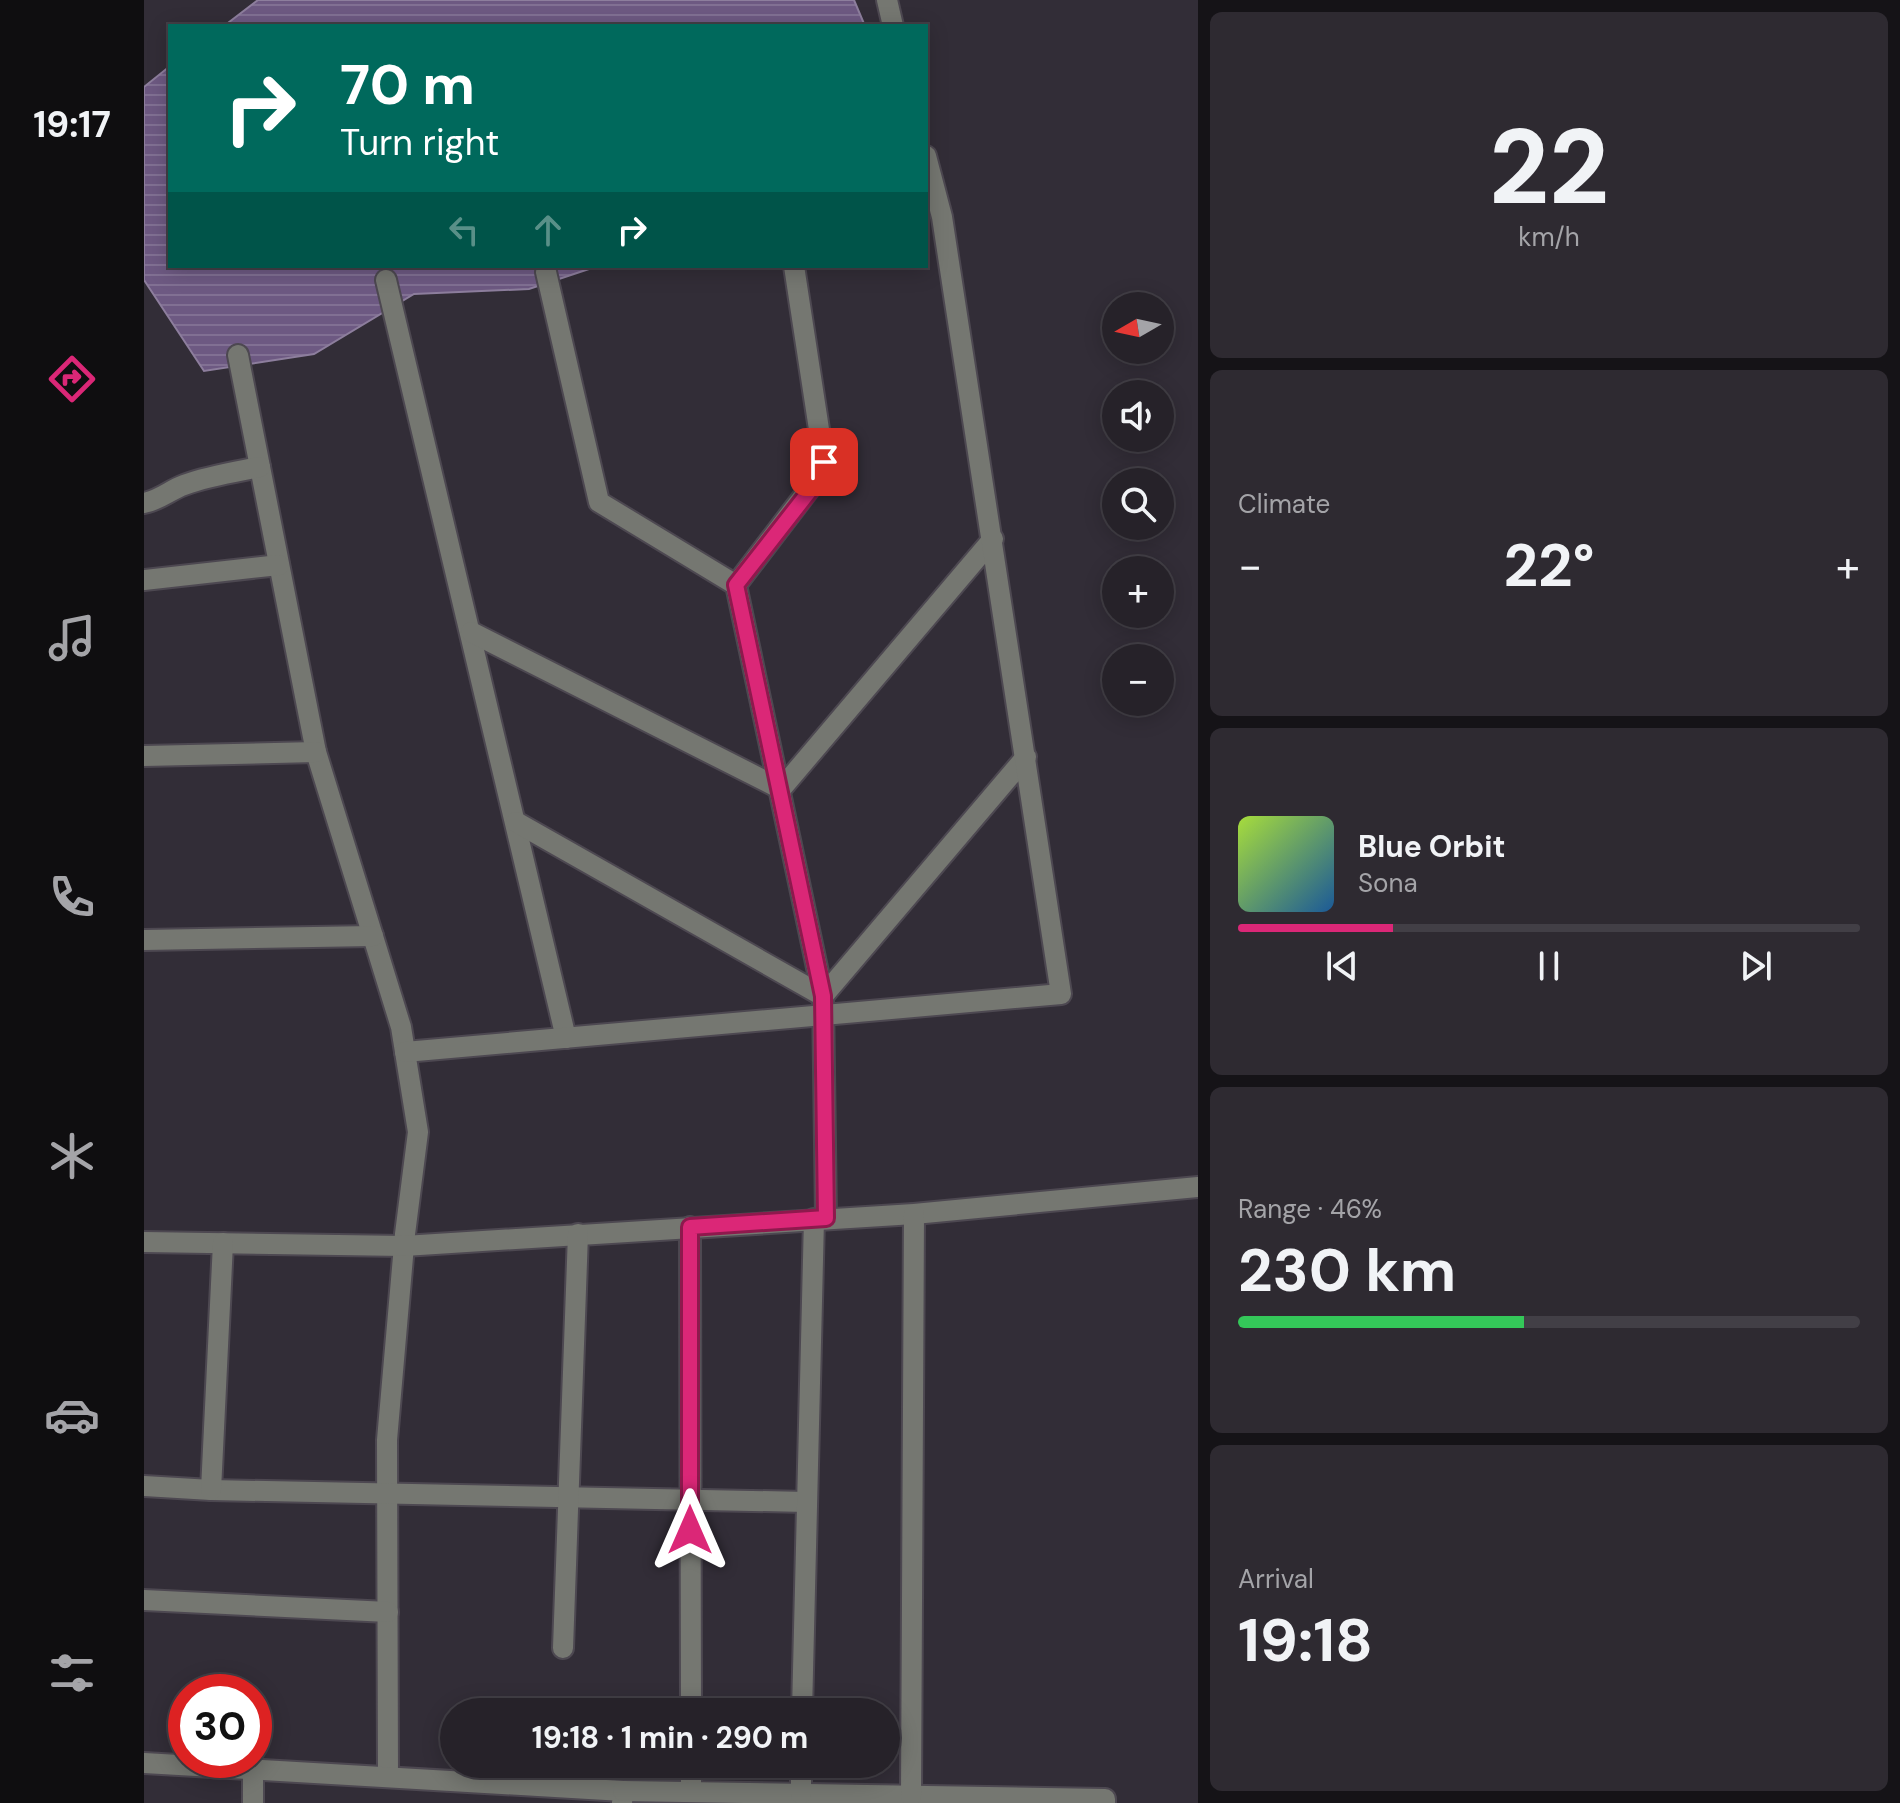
<!DOCTYPE html>
<meta charset="utf-8">
<style>
:root{--surface:#262229;--page:#2e2a31;--text:#f1f3f6;--muted:#a4a4a8;--line:#423f46;--accent:#db2777}
body{margin:0;font-family:"DM Sans",sans-serif;background:var(--page);color:var(--text);height:100vh;display:flex;flex-direction:column;font-size:30px;white-space:nowrap}
*{box-sizing:border-box;margin:0}
p{font-size:26px;color:var(--muted)}
.icon{flex:none;width:44px;height:44px;fill:none;stroke:currentColor;stroke-width:2;stroke-linecap:round;stroke-linejoin:round}
.map{position:relative;flex:1;overflow:hidden}
.drawer{display:flex;flex-direction:column;gap:12px;padding:12px;background:#151317;width:702px}
.drawer>*{flex:none}
.banner{position:absolute;left:24px;top:24px;width:760px;height:244px;border-radius:0px;box-shadow:0 4px 20px #0003,0 0 0 2px var(--line);background:#00695c;color:#fff;overflow:hidden}
.needle{width:52px;rotate:261deg}
.fabs{position:absolute;left:958px;top:292px;display:grid;gap:16px}
.fabs a{display:grid;place-items:center;width:72px;height:72px;border-radius:50%;background:var(--surface);box-shadow:0 4px 20px #0003,0 0 0 2px var(--line);font-size:40px}
.speed{position:absolute;left:24px;top:1674px;display:flex;gap:16px;font-size:40px;font-weight:700;text-align:center}
.speed>*{display:grid;place-content:center;width:104px;height:104px;border-radius:50%;background:var(--surface);box-shadow:0 4px 20px #0003,0 0 0 2px var(--line);line-height:1}
.speed .limit{border:12px solid #d22;background:#fff;color:#111}
.pin{position:absolute;display:grid;place-items:center;width:68px;height:68px;color:#fff;margin:-34px;border-radius:16px;box-shadow:0 4px 12px #0006}
.me{position:absolute;width:88px;margin:-44px;rotate:0deg;stroke-linejoin:round;filter:drop-shadow(0 0 6px #0008)}
.turn{display:flex;align-items:center;gap:28px;height:168px;padding:0 40px;font-size:36px}
.turn .icon{width:104px;height:104px;stroke-width:2.5}
.turn b{display:block;font-size:56px;line-height:68px}
.lanes{display:flex;align-items:center;height:76px;padding:0 40px;background:#0003;justify-content:center;gap:40px;direction:ltr}
.lanes .off{opacity:.35}
.big{font-size:60px;font-weight:700;line-height:1.1}
.drawer .tile{flex:1;display:flex;flex-direction:column;justify-content:center;gap:12px;min-width:0;padding:0 28px;border-radius:12px;background:var(--page)}
.drawer .dial{align-items:center;gap:0}
.dial b{font-size:104px;line-height:1}
.song{display:flex;align-items:center;gap:24px}
.cover{width:96px;height:96px;border-radius:12px;background:linear-gradient(135deg,hsl(80 70% 55%),hsl(210 70% 35%))}
.played{height:8px;border-radius:4px;background:linear-gradient(90deg,var(--accent) 25%,var(--line) 25%)}
.keys{display:flex;justify-content:space-around;direction:ltr}
.heat{display:flex;justify-content:space-between;align-items:center;font-size:44px;direction:ltr}
.charge{height:12px;border-radius:6px;background:linear-gradient(90deg,#34c759 46%,var(--line) 0)}
.trip{position:absolute;left:296px;top:1698px;width:460px;height:80px;border-radius:40px;background:var(--surface);box-shadow:0 4px 20px #0003,0 0 0 2px var(--line);font-weight:700;line-height:80px;text-align:center}
main{display:flex;flex:1;min-height:0}
.dock{display:flex;flex-direction:column;width:144px;justify-content:space-around;align-items:center;background:#0f0e10;color:var(--muted)}
.dock .icon{width:56px;height:56px}
.dock .current{color:var(--accent)}
.dock b{font-size:36px;color:var(--text)}
.map>svg:first-child{display:block}
.water{fill:url(#water-rules);stroke:#8d7e9d;stroke-width:2}
.lines{fill:none;stroke-linecap:round;stroke-linejoin:round}
.minor-casing{stroke:#4d4851;stroke-width:24}
.minor{stroke:#757771;stroke-width:20}
.route-casing{stroke:#8e194d;stroke-width:20}
.route{stroke:#db2777;stroke-width:14}
</style>
<main>
<nav class="dock">
<b>19:17</b>
<svg class="icon current" aria-label="directions" viewBox="0 0 24 24"><path d="M12 3l9 9-9 9-9-9zM9 14v-3h6M13 9l2 2-2 2"/></svg>
<svg class="icon" aria-label="music" viewBox="0 0 24 24"><path d="M9 18V5l10-2v13"/><circle cx="6" cy="18" r="3"/><circle cx="16" cy="16" r="3"/></svg>
<svg class="icon" aria-label="phone" viewBox="0 0 24 24"><path d="M5 4h4l2 5-3 2q2 4 5 5l2-3 5 2v4C11 20 4 13 5 4z"/></svg>
<svg class="icon" aria-label="climate" viewBox="0 0 24 24"><path d="M12 3v18M4 7l16 10M4 17L20 7"/></svg>
<svg class="icon" aria-label="car" viewBox="0 0 24 24"><path d="M5 17H2v-5l4-1 3-4h7l3 4 3 1v5h-3M9 17h6M6 11h13"/><circle cx="7" cy="17" r="2"/><circle cx="17" cy="17" r="2"/></svg>
<svg class="icon" aria-label="filters" viewBox="0 0 24 24"><path d="M4 7h16M4 17h16"/><circle cx="9" cy="7" r="2"/><circle cx="15" cy="17" r="2"/></svg>
</nav>
<div class="map">
<svg width="1054" height="1803" viewBox="0 0 1054 1803">
<defs>
<pattern id="water-rules" width="6" height="5" patternUnits="userSpaceOnUse" patternTransform="scale(2)"><rect width="6" height="5" fill="#6d5982"/><path d="M0 2.5h6" fill="none" stroke="#817093"/></pattern>
</defs>
<rect width="100%" height="100%" fill="#322d37"/>
<g class="water">
<polygon points="114,0 710,0 721,26 80,26"/>
<polygon points="26,66 26,266 454,266 385,289 270,294 170,354 60,371 0,280 0,87"/>
</g>
<g class="lines">
<g class="minor-casing">
<g id="minor">
<polyline points="743,0 749,26"/>
<polyline points="402,272 455,502 592,585 679,996 682,1218"/>
<polyline points="242,280 422,1038"/>
<polyline points="94,355 172,752 257,1027 274,1132 261,1234 243,1440 244,1777"/>
<path d="M0,503c16,-3 26,-13 40,-18 24,-9 51,-13 76,-18"/>
<polyline points="0,580 135,565"/>
<polyline points="592,585 679,471 680,462 650,266"/>
<polyline points="327,632 637,789 849,539"/>
<polyline points="0,756 172,752"/>
<polyline points="372,822 679,996 882,757"/>
<polyline points="0,940 229,936"/>
<polyline points="261,1052 917,994 798,217 782,156"/>
<polyline points="546,1227 547,1712"/>
<polyline points="0,1242 260,1246 770,1214 1054,1187"/>
<polyline points="0,1486 67,1490 663,1502"/>
<polyline points="67,1490 79,1243"/>
<polyline points="0,1600 244,1612"/>
<polyline points="419,1648 434,1234"/>
<polyline points="658,1712 670,1219"/>
<polyline points="0,1763 479,1791 478,1803"/>
<polyline points="547,1764 547,1792"/>
<polyline points="479,1791 961,1799 961,1803"/>
<polyline points="657,1794 657,1764"/>
<polyline points="767,1796 770,1214"/>
<polyline points="109,1803 109,1769"/>
</g>
</g>
<use href="#minor" class="minor"/>
</g>
<g class="lines">
<g class="route-casing">
<polyline id="route" points="546,1530 546,1227 682,1218 679,996 592,585 675,479 680,462"/>
</g>
<use href="#route" class="route"/>
</g>
</svg>
<div class="fabs">
<a><svg class="needle" viewBox="-14 -14 28 28"><path d="M0-13l5 13h-10z" fill="#e53935"/><path d="M0 13l5-13h-10z" fill="#a4a4a8"/></svg></a>
<a><svg class="icon" aria-label="sound" viewBox="0 0 24 24"><path d="M4 9h4l5-4v14l-5-4H4zM17 9q2 3 0 6"/></svg></a>
<a><svg class="icon" aria-label="search" viewBox="0 0 24 24"><circle cx="10" cy="10" r="6"/><path d="M15 15l6 6"/></svg></a>
<a>+</a>
<a>−</a>
</div>
<div class="speed"><div class="limit">30</div></div>
<div class="pin" style="left:680px;top:462px;background:#d93025"><svg class="icon" aria-label="arrive" viewBox="0 0 24 24"><path d="M6 21V4h12l-3 4 3 4H6"/></svg></div>
<svg class="me" style="left:546px;top:1530px" viewBox="-20 -20 40 40"><path d="M0-17L14 15 0 8-14 15z" fill="#db2777" stroke="#fff" stroke-width="4"/></svg>
<div class="trip">19:18 · 1 min · 290 m</div>
<div class="banner">
<div class="turn"><svg class="icon" aria-label="right" viewBox="0 0 24 24"><path d="M7 20v-9h11M14 6l5 5-5 5"/></svg><div><b>70 m</b>Turn right</div></div>
<div class="lanes"><svg class="icon off" aria-label="left" viewBox="0 0 24 24"><path d="M17 20v-9H6M10 6l-5 5 5 5"/></svg><svg class="icon off" aria-label="ahead" viewBox="0 0 24 24"><path d="M12 20V5M6 11l6-6 6 6"/></svg><svg class="icon" aria-label="right" viewBox="0 0 24 24"><path d="M7 20v-9h11M14 6l5 5-5 5"/></svg></div>
</div>
</div>
<section class="drawer">
<div class="tile dial"><b>22</b><p>km/h</p></div>
<div class="tile"><p>Climate</p>
<div class="heat"><a>−</a><b class="big">22°</b><a>+</a></div>
</div>
<div class="tile">
<div class="song"><i class="cover"></i><div><b>Blue Orbit</b><p>Sona</p></div></div>
<div class="played"></div>
<div class="keys"><svg class="icon" aria-label="previous" viewBox="0 0 24 24"><path d="M18 5L8 12l10 7zM5 5v14"/></svg><svg class="icon" aria-label="pause" viewBox="0 0 24 24"><path d="M8 5v14M16 5v14"/></svg><svg class="icon" aria-label="next" viewBox="0 0 24 24"><path d="M6 5l10 7-10 7zM19 5v14"/></svg></div>
</div>
<div class="tile"><p>Range · 46%</p><b class="big">230 km</b><div class="charge"></div></div>
<div class="tile"><p>Arrival</p><b class="big">19:18</b></div>
</section>
</main>
